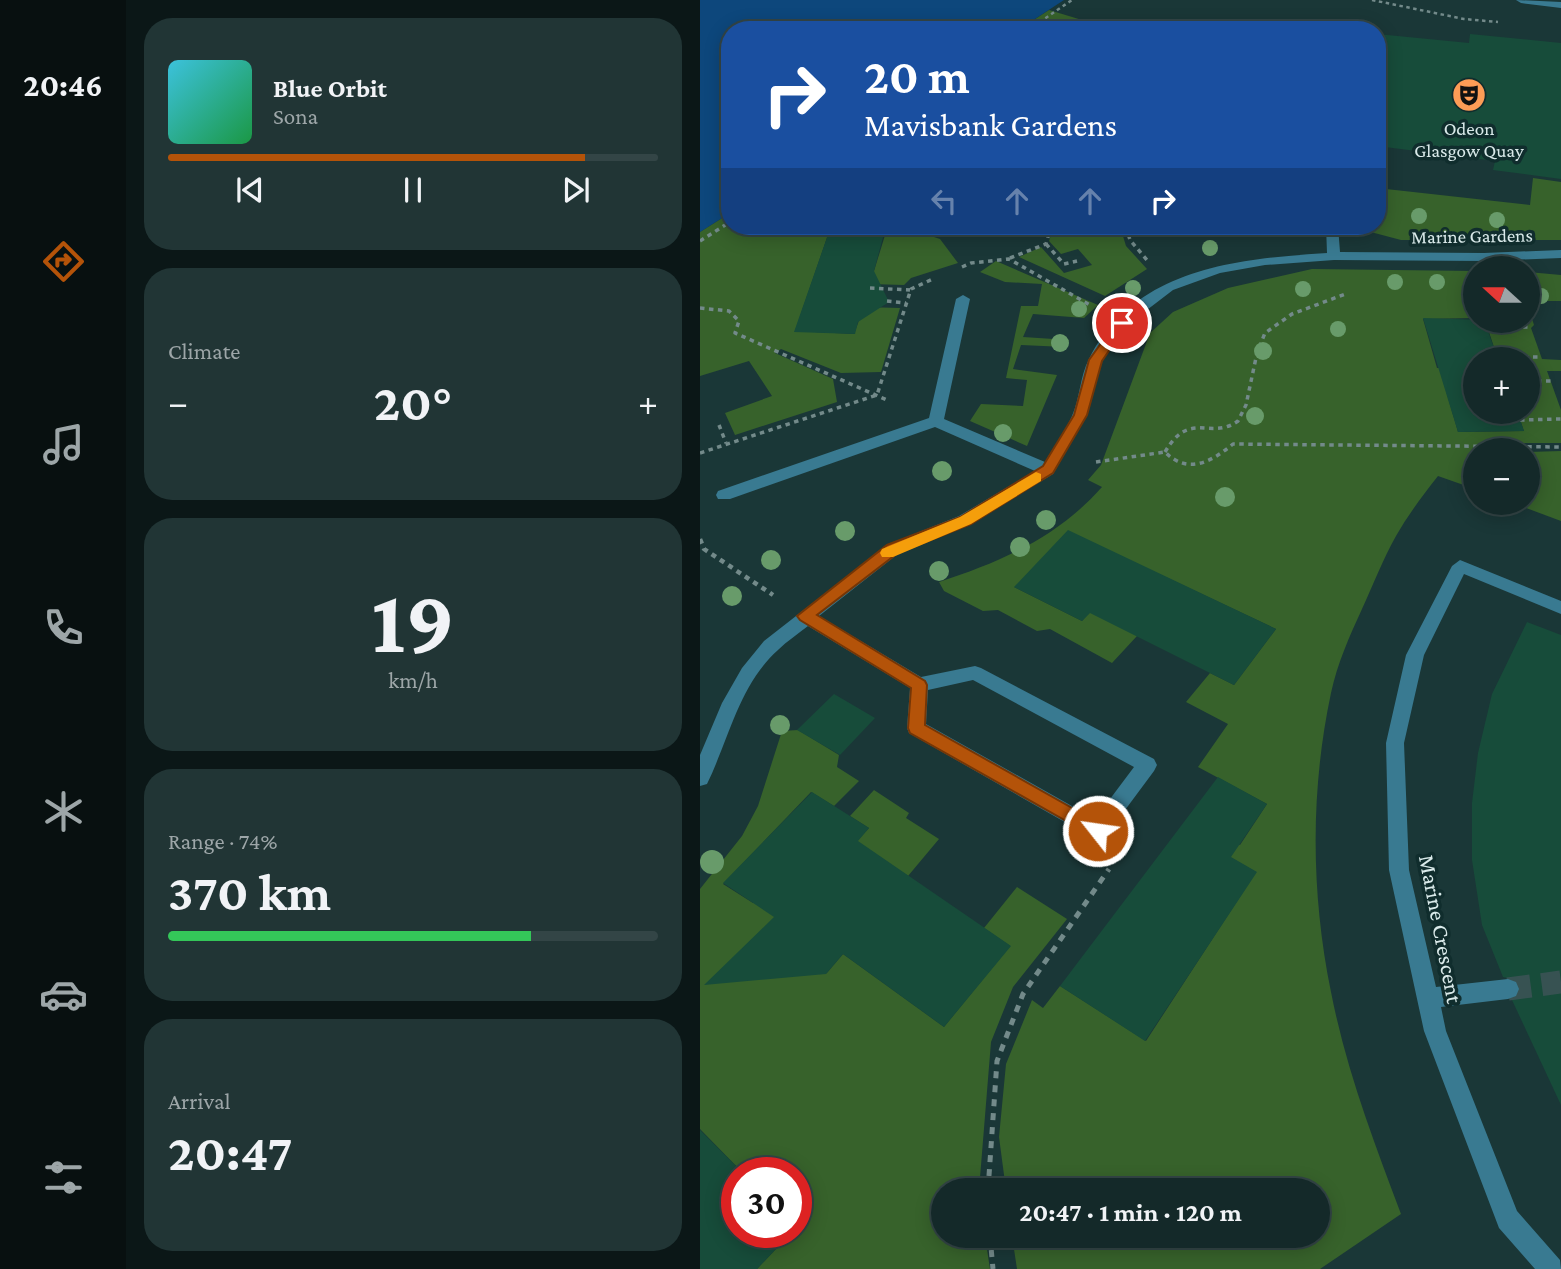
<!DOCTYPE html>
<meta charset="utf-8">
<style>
:root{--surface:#142929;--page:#213535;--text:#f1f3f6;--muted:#9da6a8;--line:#334546;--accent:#b45309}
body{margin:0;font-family:"Crimson Pro",serif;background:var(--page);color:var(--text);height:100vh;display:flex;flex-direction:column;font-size:26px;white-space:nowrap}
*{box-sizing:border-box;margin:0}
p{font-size:23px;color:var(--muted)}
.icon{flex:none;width:38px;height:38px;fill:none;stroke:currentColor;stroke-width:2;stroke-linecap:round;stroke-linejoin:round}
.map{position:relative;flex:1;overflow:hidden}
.details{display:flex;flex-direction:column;gap:18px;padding:18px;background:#0b1717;width:574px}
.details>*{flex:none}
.hud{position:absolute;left:21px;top:21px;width:665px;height:214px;border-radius:28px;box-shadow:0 4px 18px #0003,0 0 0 2px var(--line);background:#1a4fa0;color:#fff;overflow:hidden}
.needle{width:46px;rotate:291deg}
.buttons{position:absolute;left:763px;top:256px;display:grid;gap:14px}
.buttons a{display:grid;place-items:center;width:77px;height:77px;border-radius:50%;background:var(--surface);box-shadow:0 4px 18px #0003,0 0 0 2px var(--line);font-size:35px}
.speed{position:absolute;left:21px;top:1157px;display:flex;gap:14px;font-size:35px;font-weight:700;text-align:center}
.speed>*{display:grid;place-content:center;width:91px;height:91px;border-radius:50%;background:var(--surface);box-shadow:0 4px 18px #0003,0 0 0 2px var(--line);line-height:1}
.speed .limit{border:10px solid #d22;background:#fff;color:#111}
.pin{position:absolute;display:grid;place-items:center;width:60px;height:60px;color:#fff;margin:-30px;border:4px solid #fff;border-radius:50%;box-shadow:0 2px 7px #0007}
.me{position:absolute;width:77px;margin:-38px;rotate:300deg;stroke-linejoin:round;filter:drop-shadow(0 0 5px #0008)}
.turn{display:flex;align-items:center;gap:24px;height:147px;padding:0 28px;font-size:32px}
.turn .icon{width:91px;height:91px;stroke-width:2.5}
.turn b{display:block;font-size:49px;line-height:60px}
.lanes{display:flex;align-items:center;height:66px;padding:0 28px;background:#0003;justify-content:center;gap:35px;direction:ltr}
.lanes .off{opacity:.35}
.big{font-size:52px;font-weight:700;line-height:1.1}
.details .widget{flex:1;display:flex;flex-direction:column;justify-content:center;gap:10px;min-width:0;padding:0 24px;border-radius:28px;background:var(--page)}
.details .dial{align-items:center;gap:0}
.dial b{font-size:91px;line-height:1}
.song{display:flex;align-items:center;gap:21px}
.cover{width:84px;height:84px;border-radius:10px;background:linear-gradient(135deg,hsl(190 70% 55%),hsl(140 70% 35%))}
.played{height:7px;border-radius:4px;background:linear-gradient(90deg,var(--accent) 85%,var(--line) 85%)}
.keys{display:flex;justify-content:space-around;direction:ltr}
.heat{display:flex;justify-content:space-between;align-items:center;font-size:38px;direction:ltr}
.charge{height:10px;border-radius:5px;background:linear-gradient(90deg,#34c759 74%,var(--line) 0)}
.trip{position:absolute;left:231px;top:1178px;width:399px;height:70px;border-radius:35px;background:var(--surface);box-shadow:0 4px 18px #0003,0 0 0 2px var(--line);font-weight:700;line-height:70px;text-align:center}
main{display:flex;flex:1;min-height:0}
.menu{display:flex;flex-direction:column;width:126px;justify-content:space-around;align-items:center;background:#081010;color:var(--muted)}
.menu .icon{width:49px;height:49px}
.menu .on{color:var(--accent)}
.menu b{font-size:32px;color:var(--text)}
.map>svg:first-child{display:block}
.green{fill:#37622b;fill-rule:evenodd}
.water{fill:#0d477c}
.building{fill:#174c3a}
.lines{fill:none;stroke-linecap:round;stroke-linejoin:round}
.minor-tunnel{stroke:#375252;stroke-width:23;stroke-dasharray:23 11;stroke-linecap:butt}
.path-far3{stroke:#738a8a;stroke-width:2.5;stroke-dasharray:3.5 3.5;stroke-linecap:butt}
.path-far2{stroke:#738a8a;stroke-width:3.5;stroke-dasharray:4.5 4.5;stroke-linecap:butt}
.path-far1{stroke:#738a8a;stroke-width:4.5;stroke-dasharray:5 5;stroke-linecap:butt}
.path{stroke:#738a8a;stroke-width:5;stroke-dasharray:7 7;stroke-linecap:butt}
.minor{fill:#397a91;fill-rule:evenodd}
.tree{fill:#689b6a}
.route{fill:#b45309;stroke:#753606;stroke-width:2}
.slow{fill:#f59e0b}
.labels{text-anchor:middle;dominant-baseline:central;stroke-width:7;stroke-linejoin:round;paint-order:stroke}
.far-poi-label{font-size:19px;fill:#daeaea;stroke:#102d2d}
.far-street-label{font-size:19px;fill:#daeaea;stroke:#102d2d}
.street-label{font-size:23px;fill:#daeaea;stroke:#102d2d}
</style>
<main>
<nav class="menu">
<b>20:46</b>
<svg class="icon on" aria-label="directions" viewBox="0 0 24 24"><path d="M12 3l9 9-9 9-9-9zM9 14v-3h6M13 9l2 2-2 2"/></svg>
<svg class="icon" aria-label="music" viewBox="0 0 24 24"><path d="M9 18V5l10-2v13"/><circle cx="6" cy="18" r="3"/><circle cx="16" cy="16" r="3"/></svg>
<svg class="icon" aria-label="phone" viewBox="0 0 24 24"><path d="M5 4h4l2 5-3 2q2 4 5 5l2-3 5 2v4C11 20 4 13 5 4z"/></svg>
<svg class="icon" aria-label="climate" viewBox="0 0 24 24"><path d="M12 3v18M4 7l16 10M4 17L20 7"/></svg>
<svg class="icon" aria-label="car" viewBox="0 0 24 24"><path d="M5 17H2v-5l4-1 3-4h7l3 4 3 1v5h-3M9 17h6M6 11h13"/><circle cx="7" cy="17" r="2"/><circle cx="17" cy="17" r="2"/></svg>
<svg class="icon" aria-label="filters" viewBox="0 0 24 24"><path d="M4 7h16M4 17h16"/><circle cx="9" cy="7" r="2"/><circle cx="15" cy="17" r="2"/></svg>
</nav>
<section class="details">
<div class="widget">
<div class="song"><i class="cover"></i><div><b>Blue Orbit</b><p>Sona</p></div></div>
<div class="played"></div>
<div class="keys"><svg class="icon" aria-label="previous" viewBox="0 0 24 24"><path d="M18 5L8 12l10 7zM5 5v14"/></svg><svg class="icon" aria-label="pause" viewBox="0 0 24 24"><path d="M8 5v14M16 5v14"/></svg><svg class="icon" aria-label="next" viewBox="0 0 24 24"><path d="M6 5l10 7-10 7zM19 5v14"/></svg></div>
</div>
<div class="widget"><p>Climate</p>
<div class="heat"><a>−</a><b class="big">20°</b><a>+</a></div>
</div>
<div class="widget dial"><b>19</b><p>km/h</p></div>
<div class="widget"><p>Range · 74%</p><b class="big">370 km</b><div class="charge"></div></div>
<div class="widget"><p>Arrival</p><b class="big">20:47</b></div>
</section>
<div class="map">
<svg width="861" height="1269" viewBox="0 0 861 1269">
<rect width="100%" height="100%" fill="#1a3737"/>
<g class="green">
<polygon points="349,10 415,30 318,30"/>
<polygon points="833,178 861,182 861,240 701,240 648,226 677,226 677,188 830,205"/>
<polygon points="30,213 30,226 131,226 95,331 154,334 164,307 200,308 181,372 141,373 81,349 75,353 133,379 137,402 35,435 25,413 72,396 49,361 0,376 0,232"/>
<polygon points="354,226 420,226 426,246 447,269 405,296 319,257 341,247 364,273 392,265 378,249 361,254 349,241"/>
<polygon points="207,228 240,239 258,263 211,278 204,285 170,284 186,232 198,234"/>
<polygon points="296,261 398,305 384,318 333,314 323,337 369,340 365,347 321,345 313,369 357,375 327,446 270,421 281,404 323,406 327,380 306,378 321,306 338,306 342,284 305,282 280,272"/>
<path d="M612,269l163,2v47l-52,1 14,49h38v9h-33l16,55 66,-1 -7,-20h11v-52h-30l-13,-39h43v-14l6,19 -3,3 11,31 19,1v11h-14l14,39v33h-47l1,7h-40v39l-37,-13c-15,19 -30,39 -42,60 -13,23 -23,49 -34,73 -12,26 -25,55 -31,84 -21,99 -20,200 0,299 15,77 43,150 70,222l-81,55h-303l-5,-33h306v-46h-312l-7,-53 7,-73 26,-64 11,8 17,-22 86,55 110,-169 -44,-25 9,-12 19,10 27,-41 -69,-37 30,-43 -42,-22 24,-29 24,12 42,-56 -117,-55 -22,62 -25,27 -62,-34 -13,2 -39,-21 -15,1 -39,-20 -5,-9c62,-20 119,-45 163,-95l-14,-7 13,-15 49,-132 23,-21 55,-24zM314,587l93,6 -25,28z"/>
<polygon points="828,272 861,275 861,301 828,301"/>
<polygon points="861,451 861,521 810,502 828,502 828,452"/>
<polygon points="98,730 139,755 137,767 159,781 134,806 111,792 23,884 53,903 74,881 103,900 169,828 150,816 174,790 209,813 206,818 239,839 208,876 185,861 126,974 143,954 244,1027 310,946 284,928 317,887 367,919 313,987 291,1042 279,1190 243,1190 243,1236 285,1236 290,1269 57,1269 92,1232 96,1232 96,1172 42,1172 0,1129 0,889 42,836 58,806 82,731"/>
</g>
<polygon class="water" points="0,0 364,0 318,30 30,30 30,213 0,232"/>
<g class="building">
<polygon points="677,34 769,43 770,34 861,43 861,179 793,170 795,161 677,146"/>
<polygon points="131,226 186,226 174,271 189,302 158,322 155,334 94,332"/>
<polygon points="723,318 784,320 798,359 775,359 775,411 817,411 824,431 758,432"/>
<polygon points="368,530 488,587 576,629 534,685 390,613 382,621 314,587"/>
<polygon points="827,622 861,635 861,1105 812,1000 818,997 821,990 818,981 803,977 782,925 772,860 772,803 778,753 792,694"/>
<polygon points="134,694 175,718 140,755 97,730"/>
<polygon points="518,777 567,804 531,857 557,872 445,1041 360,986"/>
<polygon points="112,792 169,828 158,841 311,946 244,1027 143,954 126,974 4,985 74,917 23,883"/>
<polygon points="0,1130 42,1172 37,1172 37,1232 92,1232 57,1269 0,1269"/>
</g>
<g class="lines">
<polyline class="minor-tunnel" points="808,989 861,982"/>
<g class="path-far3">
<polyline points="672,0 764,19 798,22"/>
<polyline points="328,30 372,0"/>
</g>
<g class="path-far2">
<polyline points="207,226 226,232 247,226"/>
<polyline points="426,226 430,240 447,260"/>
<polyline points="0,241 30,222"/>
<polyline points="346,244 364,264 377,261"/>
<polyline points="310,258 346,244 351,226"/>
<polyline points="262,267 271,263 309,259 390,305"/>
<polyline points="170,288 210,290"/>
<polyline points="187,301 206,303"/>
<polyline points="0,308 29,311 39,321 35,333 187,400"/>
<polyline points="787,327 831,327"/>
<polyline points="797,357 842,357"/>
<polyline points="828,381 851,381"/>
<polyline points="820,420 861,419"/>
<polyline points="19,425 26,443"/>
<path d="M465,452c25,-43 45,-11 73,-31l8,-16 11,-52 8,-20 27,-19 56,-21"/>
<polyline points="0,453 177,395 211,289 235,278"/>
<path d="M396,462l69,-10c23,23 46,10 68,-8l328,3"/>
</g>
<polyline class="path-far1" points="0,539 4,549 73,595"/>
<g class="path">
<polyline points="288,1190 297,1061 323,994 409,869"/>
<polyline points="290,1236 293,1269"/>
</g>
<g class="minor">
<polygon points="816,0 861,2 861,8 821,3"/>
<path d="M626,226h12l2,26 144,1 77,-3v8l-77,3 -150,-1 -69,5 -45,8 -47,17 -47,36 -24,34 -15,55 -34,59 -82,50 -72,29 -80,63 102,61 54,-11 6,2 173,91 3,6 -3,6 -49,66 -7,3 -7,-3 -182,-104 -2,-5 3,-40 -102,-62c-10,8 -21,15 -30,24 -39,35 -49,89 -71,134l-7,2v-31l22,-52 20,-35 22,-27 123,-96 72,-29 76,-45 -100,-44 -205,72h-12l-2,-4 2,-4 211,-73 27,-119 7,-4 7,4 -26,120 101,43c9,-15 20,-30 27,-46 8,-18 8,-40 17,-57 46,-91 148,-100 238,-106zM273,680l161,87 -39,52 -169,-95 2,-34z"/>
<polygon points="760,560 861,601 861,614 764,574 724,655 704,743 709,870 736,987 808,979 816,982 819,989 816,996 808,999 741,1007 746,1031 817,1211 860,1260 861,1269 835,1269 799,1228 724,1031 689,870 686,743 706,655 752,566"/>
</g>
</g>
<g class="tree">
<circle cx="719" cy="216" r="8"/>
<circle cx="797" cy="220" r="8"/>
<circle cx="510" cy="248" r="8"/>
<circle cx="695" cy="282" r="8"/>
<circle cx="737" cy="282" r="8"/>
<circle cx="433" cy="288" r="8"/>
<circle cx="603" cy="289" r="8"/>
<circle cx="841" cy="296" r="8"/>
<circle cx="379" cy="309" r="8"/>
<circle cx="638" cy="329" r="8"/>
<circle cx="360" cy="343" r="9"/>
<circle cx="563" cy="351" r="9"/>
<circle cx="555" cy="416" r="9"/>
<circle cx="303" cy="433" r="9"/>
<circle cx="242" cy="471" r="10"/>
<circle cx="525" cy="497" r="10"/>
<circle cx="346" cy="520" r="10"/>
<circle cx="145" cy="531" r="10"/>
<circle cx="320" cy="547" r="10"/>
<circle cx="71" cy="560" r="10"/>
<circle cx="239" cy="571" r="10"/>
<circle cx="32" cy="596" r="10"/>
<circle cx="80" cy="725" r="10"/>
<circle cx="12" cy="862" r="12"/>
</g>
<polygon class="route" points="422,320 428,323 402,361 387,415 353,473 271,524 198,553 117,615 225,681 227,685 225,725 404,826 407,831 404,837 398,839 210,733 208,728 211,688 100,620 97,616 187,545 260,517 343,466 374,415 389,360 417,321"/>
<polygon class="slow" points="336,472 341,474 341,481 271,524 193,557 182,557 180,553 182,549 260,517"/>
<defs>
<g id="theatre-disc" transform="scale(1.75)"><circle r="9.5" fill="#fd9c56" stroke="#102d2d"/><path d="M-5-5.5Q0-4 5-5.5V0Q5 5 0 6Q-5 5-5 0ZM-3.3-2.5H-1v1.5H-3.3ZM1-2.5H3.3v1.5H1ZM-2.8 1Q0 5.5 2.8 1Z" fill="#111"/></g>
</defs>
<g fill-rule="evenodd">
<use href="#theatre-disc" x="769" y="95"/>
</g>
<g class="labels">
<g class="far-poi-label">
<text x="769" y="128">Odeon<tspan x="769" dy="22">Glasgow Quay</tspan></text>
</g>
<g class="far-street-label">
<text transform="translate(772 236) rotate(-1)">Marine Gardens</text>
</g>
<g class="street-label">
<text transform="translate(741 929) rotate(79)">Marine Crescent</text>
</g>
</g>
</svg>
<div class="buttons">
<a><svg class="needle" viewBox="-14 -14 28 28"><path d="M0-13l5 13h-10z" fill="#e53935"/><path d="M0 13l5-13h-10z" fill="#9da6a8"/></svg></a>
<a>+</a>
<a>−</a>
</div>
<div class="speed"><div class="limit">30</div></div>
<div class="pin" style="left:422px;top:323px;background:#d93025"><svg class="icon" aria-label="arrive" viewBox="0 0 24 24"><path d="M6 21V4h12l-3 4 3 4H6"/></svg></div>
<svg class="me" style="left:398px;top:831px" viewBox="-20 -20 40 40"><circle r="17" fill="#b45309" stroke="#fff" stroke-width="3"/><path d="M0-11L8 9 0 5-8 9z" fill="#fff"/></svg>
<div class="trip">20:47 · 1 min · 120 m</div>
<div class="hud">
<div class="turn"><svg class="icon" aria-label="right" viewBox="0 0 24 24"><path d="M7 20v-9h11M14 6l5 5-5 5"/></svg><div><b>20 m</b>Mavisbank Gardens</div></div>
<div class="lanes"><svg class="icon off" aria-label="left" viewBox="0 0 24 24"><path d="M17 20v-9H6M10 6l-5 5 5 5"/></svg><svg class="icon off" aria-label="ahead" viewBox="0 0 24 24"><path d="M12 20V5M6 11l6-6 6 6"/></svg><svg class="icon off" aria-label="ahead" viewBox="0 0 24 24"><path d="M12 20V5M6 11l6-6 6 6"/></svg><svg class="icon" aria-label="right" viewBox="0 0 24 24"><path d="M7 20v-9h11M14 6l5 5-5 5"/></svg></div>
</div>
</div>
</main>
